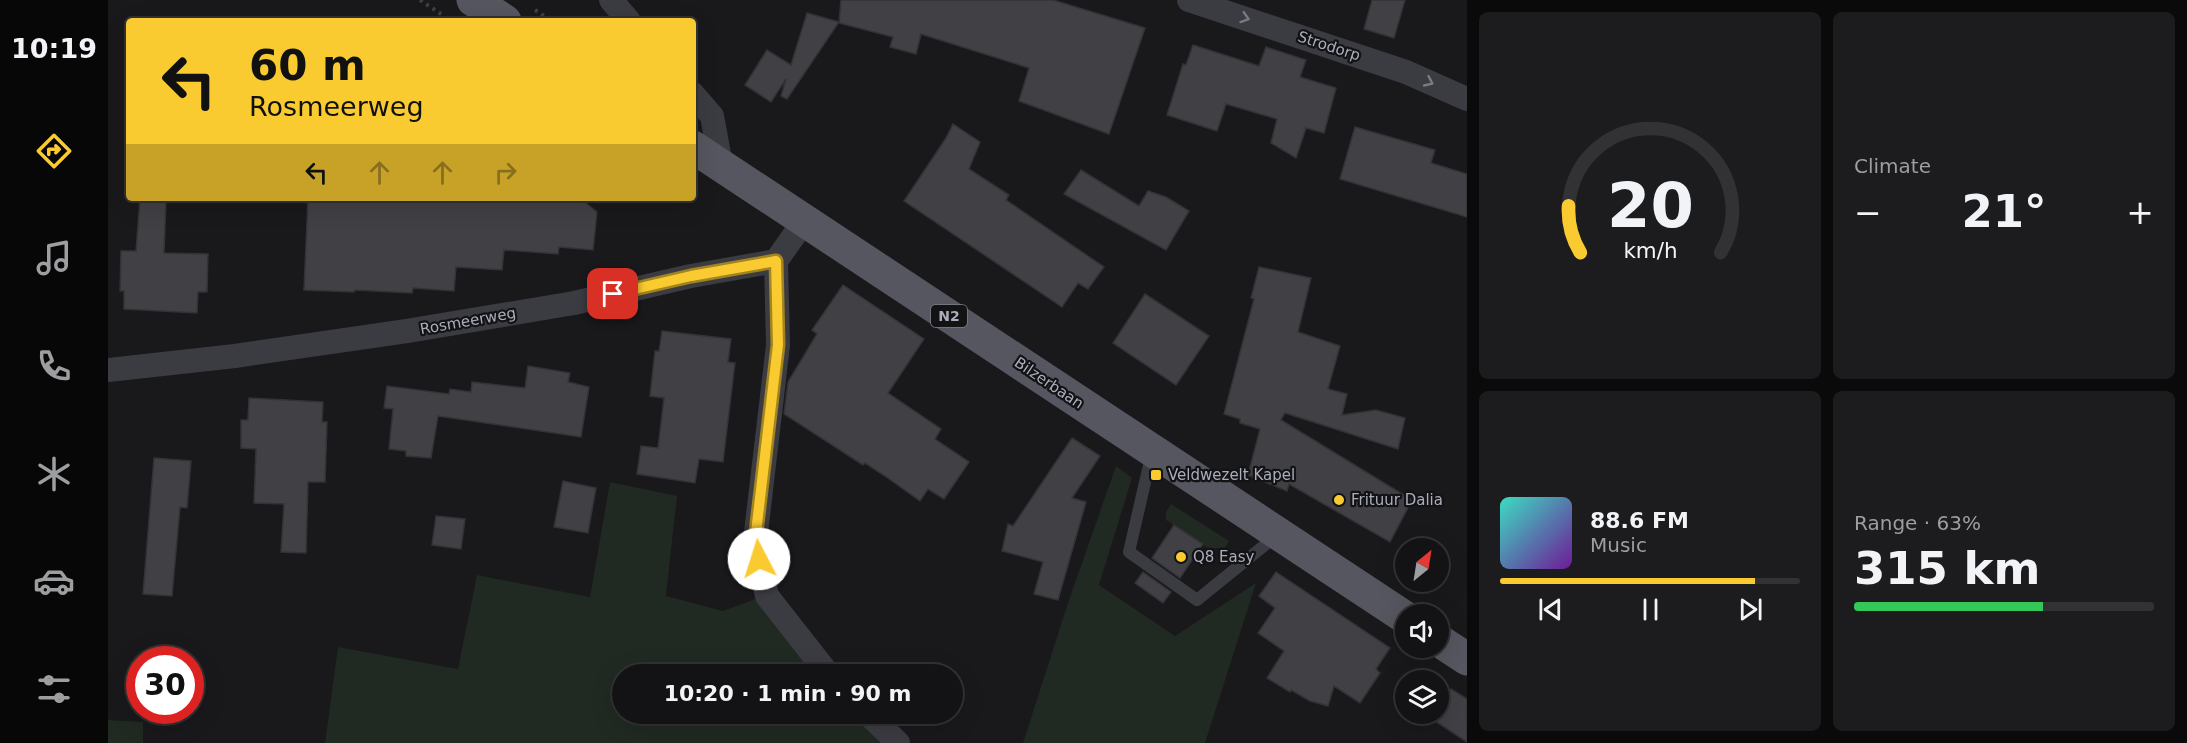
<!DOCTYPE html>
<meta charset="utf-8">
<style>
:root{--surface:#131214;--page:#1c1b1d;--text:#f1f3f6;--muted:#9d9ea0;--line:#323234;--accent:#facb31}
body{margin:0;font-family:"DejaVu Sans",sans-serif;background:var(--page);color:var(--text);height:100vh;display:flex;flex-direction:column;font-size:22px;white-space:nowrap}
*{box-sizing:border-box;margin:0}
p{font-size:20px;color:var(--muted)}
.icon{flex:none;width:33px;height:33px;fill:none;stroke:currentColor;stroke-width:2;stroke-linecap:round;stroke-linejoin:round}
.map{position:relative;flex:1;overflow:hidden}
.sheet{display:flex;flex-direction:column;gap:12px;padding:12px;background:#0a0a0b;width:720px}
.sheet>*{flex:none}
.top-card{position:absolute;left:18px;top:18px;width:570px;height:183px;border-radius:6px;box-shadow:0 6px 24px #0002,0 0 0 2px var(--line);background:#facb31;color:#111;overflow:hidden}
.needle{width:39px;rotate:30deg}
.tools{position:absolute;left:1287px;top:538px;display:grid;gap:12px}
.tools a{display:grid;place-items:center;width:54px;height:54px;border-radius:50%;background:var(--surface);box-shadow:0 6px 24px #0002,0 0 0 2px var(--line);font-size:30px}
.speed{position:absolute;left:18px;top:646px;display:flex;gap:12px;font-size:30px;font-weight:700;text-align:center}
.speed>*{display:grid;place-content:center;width:78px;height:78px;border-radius:50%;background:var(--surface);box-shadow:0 6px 24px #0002,0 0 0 2px var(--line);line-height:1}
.speed .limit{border:9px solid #d22;background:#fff;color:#111}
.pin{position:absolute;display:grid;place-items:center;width:51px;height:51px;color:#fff;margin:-26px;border-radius:12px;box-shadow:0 3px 9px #0006}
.me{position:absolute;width:66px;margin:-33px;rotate:355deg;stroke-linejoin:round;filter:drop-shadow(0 0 4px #0008)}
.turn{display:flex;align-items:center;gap:21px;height:126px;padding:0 24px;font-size:27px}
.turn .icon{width:78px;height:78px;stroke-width:2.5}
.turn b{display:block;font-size:42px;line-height:51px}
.lanes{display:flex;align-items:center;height:57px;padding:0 24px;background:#0003;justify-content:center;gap:30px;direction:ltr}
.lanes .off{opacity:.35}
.big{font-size:45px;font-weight:600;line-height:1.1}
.sheet .card{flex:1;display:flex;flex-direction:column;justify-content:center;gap:9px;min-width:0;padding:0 21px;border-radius:9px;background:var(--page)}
.sheet .dial{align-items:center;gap:0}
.dial svg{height:156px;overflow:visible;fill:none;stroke:var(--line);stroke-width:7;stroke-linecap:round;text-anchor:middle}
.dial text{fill:var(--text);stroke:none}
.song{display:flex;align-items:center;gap:18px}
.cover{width:72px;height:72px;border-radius:9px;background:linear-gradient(135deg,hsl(170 70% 55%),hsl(280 70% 35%))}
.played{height:6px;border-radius:3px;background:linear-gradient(90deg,var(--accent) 85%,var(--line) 85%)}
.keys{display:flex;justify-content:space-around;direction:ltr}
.heat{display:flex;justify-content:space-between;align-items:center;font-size:33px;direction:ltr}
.charge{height:9px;border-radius:4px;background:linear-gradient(90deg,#34c759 63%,var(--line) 0)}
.sheet .tiles{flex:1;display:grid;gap:12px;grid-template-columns:repeat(2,1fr)}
.trip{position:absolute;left:504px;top:664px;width:351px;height:60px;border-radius:30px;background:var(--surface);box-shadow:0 6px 24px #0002,0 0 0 2px var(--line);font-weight:600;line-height:60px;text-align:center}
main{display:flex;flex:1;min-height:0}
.menu{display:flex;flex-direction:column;width:108px;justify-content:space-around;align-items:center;background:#080708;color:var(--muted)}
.menu .icon{width:42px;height:42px}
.menu .current{color:var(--accent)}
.menu b{font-size:27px;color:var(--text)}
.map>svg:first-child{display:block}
.green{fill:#202922}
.building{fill:#404045;stroke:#333237;stroke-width:1.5}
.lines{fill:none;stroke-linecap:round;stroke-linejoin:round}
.path{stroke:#3f4047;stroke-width:4;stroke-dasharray:3 4.5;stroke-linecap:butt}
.service{stroke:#3b3b42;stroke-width:12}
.minor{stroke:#3b3b42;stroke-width:24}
.primary{stroke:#55565f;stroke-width:33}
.oneway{stroke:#787a85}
.route-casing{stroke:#a28420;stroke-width:15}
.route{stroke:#facb31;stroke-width:10}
.poi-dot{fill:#facb31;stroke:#131316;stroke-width:2}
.labels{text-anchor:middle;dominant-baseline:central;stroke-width:4.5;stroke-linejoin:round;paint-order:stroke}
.shield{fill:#131316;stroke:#7d7f8a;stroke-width:1.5}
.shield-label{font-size:14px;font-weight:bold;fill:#aaadbb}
.street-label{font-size:15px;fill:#aaadbb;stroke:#131316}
.poi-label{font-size:15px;fill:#aaadbb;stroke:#131316;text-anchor:start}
</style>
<main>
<nav class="menu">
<b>10:19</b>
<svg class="icon current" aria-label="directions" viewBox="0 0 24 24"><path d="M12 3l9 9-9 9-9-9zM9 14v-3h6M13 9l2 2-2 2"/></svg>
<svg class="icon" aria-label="music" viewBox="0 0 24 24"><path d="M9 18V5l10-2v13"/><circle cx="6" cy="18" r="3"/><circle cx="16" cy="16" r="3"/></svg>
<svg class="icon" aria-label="phone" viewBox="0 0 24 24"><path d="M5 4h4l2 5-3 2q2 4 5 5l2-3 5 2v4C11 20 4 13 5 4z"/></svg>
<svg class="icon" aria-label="climate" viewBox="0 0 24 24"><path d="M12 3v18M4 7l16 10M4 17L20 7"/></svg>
<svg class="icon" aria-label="car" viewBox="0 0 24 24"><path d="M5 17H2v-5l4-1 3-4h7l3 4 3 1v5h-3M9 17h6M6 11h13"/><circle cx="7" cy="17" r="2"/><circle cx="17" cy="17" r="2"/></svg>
<svg class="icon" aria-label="filters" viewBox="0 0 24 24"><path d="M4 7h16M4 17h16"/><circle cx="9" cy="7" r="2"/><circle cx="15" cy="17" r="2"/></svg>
</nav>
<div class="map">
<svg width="1359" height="743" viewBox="0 0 1359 743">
<rect width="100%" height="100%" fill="#19181b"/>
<g class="green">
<polygon points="1008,466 1024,478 991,585 1067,636 1148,583 1097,743 915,743 960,603"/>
<polygon points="502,482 569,496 558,596 615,611 647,599 711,675 514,675 514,714 745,714 772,743 217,743 230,647 350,669 369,575 482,597"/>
<polygon points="1063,504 1121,541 1117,548 1100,548 1058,520 1058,512"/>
<polygon points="0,720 35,722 35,743 0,743"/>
</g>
<g class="building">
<polygon points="733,0 945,0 1037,28 1001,134 911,101 921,68 813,34 808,54 782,47 785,37 731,23"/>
<polygon points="1264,0 1297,0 1286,38 1256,29"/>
<polygon points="699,13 731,22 679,99 673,96 678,79 663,102 637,85 659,50 683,65"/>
<polygon points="1085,45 1151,66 1158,47 1198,60 1192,77 1228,88 1216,133 1198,128 1188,158 1163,143 1169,119 1118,104 1109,131 1059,115 1075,64 1078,65"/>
<polygon points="845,124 872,142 861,169 901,195 898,200 996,267 980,289 970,283 954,307 796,201 838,138"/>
<polygon points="1247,127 1327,150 1323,163 1359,174 1359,217 1232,179"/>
<polygon points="973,170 1031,206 1040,191 1058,197 1081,211 1058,250 956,194"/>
<polygon points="32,198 58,199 56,253 100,254 99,292 90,292 89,313 16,309 16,291 12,291 13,251 28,251"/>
<polygon points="200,198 472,198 489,212 485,250 451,247 450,254 396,250 394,270 348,267 346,291 305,288 304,293 247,290 246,292 196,290"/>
<polygon points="1151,267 1203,278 1190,332 1232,346 1220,389 1239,394 1234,415 1268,410 1297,418 1290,449 1177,413 1173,420 1304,500 1282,542 1181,484 1179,491 1140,475 1152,429 1132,423 1132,419 1116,414 1146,299 1143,298"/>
<polygon points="735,285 816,339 780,393 833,429 827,439 861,462 836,499 820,489 812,501 777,476 757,463 755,465 676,414 680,382 709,334 704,330"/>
<polygon points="1037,294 1101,336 1068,385 1005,343"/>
<polygon points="554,331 623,339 620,362 627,363 615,462 591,459 587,483 529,474 533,446 550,448 556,398 542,396 547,351 551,351"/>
<polygon points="420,366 462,373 460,382 481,387 473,437 330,416 323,458 298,456 298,451 281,449 285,409 276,408 279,386 341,394 342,389 363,392 364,382 417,388"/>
<polygon points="141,398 215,402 214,422 219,422 217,482 200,482 198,553 173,552 176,504 146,503 148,449 133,448 133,420 140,420"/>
<polygon points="964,438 992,456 964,498 978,502 950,600 926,594 935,562 894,551 900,524 905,526"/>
<polygon points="46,458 83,461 79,508 72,507 64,596 35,594"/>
<polygon points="455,481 488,488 480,533 446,527"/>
<polygon points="328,516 357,519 353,549 324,545"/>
<polygon points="1066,525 1095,544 1072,578 1044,558"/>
<polygon points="1035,572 1063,592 1055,603 1027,583"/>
<polygon points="1168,572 1282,648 1268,669 1272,673 1252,703 1226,686 1220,706 1202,701 1183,690 1182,692 1159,678 1176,651 1150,633 1167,608 1151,596"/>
<polygon points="1343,689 1359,699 1359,742 1324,719 1327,714 1330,714 1330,708"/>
</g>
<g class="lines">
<g class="path">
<polyline points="312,0 336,16"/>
<polyline points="427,10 444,21"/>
</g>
<polyline class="service" points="1044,452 1021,552 1089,600 1168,536"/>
<g class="minor">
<polyline points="503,0 521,21"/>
<polyline points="1081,0 1298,72 1359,99"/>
<polyline points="585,94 604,116 613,165"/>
<polyline points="668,261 670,345 647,541 659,596 721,675"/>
<polyline points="0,370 127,356 299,331 466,303 583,276 668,261 697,220"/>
<polyline points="760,714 790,743"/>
</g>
<g class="primary">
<polyline points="365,0 397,21"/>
<polyline points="585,147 1298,618"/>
<polyline points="1330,640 1359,659"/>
</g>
</g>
<defs><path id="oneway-chevron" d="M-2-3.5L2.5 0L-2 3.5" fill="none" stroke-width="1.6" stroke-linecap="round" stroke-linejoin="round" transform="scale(1.5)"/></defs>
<g class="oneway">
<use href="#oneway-chevron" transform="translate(1137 18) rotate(18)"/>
<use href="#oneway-chevron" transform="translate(1321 82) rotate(25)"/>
</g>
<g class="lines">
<g class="route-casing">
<polyline id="route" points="505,294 583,276 668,261 670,345 647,541 651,559"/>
</g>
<use href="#route" class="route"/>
</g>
<g class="poi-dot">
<rect x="1042" y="469" width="12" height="12" rx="3"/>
<circle cx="1231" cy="500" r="6"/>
<circle cx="1073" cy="557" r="6"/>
</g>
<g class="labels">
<rect class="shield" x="823" y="305" width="36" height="22" rx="4.5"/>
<g class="shield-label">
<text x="841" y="316">N2</text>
</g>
<g class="street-label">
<text transform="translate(1221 46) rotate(18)">Strodorp</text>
<text transform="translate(360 321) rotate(-10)">Rosmeerweg</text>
<text transform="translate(941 383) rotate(34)">Bilzerbaan</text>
</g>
<g class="poi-label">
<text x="1060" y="475">Veldwezelt Kapel</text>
<text x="1243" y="500">Frituur Dalia</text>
<text x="1085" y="557">Q8 Easy</text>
</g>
</g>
</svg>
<div class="tools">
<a><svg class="needle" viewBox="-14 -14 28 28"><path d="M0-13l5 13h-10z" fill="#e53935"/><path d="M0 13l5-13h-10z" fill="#9d9ea0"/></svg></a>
<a><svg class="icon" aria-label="sound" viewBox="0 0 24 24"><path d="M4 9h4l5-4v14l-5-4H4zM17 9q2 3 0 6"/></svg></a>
<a><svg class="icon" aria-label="layers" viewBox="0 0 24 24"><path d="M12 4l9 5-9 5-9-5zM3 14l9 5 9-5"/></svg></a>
</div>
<div class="speed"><div class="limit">30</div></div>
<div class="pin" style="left:505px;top:294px;background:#d93025"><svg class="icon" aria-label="arrive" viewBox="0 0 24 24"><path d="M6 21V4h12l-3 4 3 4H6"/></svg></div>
<svg class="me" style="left:651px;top:559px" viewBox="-20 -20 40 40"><circle r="19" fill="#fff"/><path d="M0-13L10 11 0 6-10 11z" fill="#facb31"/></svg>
<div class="trip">10:20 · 1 min · 90 m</div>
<div class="top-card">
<div class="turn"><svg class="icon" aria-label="left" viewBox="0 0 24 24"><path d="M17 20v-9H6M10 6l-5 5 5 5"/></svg><div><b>60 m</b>Rosmeerweg</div></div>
<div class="lanes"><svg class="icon" aria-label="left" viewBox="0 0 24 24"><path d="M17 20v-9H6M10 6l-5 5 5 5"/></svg><svg class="icon off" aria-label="ahead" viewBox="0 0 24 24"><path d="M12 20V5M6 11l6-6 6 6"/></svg><svg class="icon off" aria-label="ahead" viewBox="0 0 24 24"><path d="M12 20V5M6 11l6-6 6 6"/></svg><svg class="icon off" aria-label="right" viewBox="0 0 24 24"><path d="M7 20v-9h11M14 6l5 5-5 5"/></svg></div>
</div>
</div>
<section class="sheet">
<div class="tiles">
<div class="card dial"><svg viewBox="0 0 100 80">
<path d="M14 69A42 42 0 1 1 86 69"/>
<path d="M14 69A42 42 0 0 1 8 45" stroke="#facb31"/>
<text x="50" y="56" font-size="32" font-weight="700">20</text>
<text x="50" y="72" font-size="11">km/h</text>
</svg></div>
<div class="card"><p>Climate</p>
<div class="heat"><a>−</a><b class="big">21°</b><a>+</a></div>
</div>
<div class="card">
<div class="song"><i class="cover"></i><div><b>88.6 FM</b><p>Music</p></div></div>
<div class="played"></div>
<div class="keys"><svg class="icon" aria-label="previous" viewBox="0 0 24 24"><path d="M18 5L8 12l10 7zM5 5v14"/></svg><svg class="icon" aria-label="pause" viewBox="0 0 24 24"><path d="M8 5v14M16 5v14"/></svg><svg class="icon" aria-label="next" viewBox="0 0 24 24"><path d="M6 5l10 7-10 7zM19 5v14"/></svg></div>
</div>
<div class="card"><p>Range · 63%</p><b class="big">315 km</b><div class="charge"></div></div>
</div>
</section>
</main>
